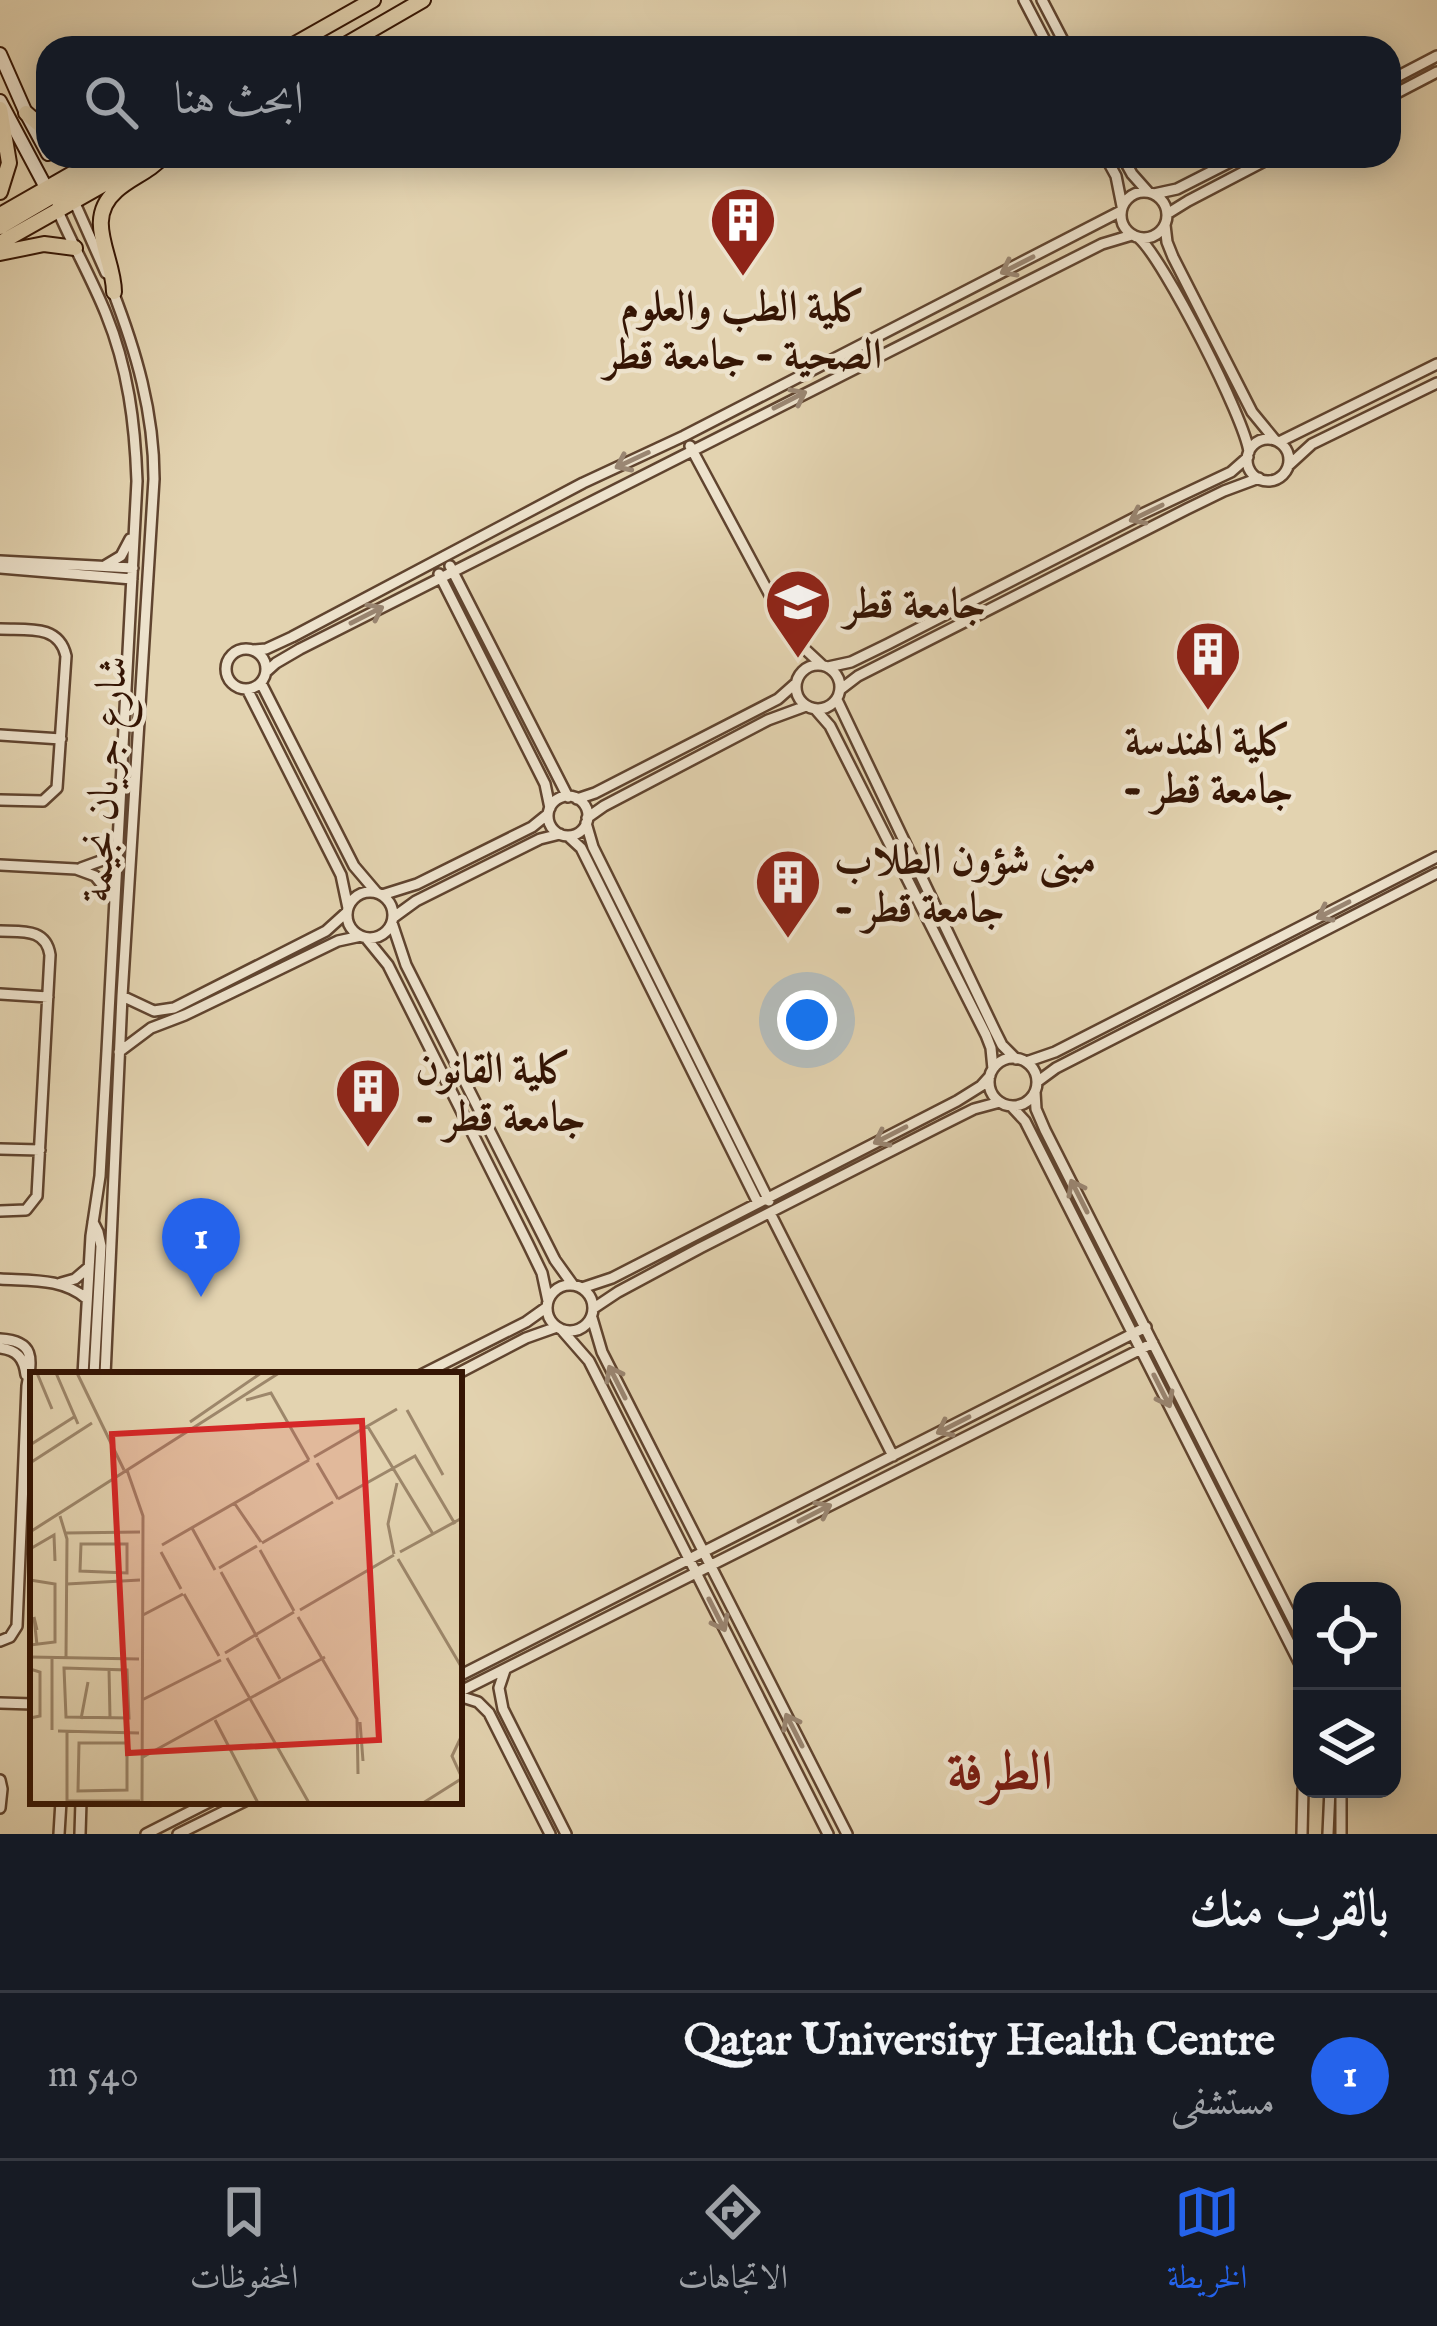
<!DOCTYPE html>
<html lang="ar">
<head>
<meta charset="utf-8">
<style>
  :root { --surface:#171b24; --page:#242831; --text:#f1f3f6; --muted:#9ea1a6; --line:#363941; --accent:#2563eb }
  body { margin:0; font-family:"IM FELL English",Amiri,serif; background:var(--page); color:var(--text); direction:rtl }
  .controls { position:absolute; right:36px; bottom:36px; display:grid; overflow:hidden; border-radius:24px; box-shadow:0 6px 30px #0003 }
  .controls button { width:108px; height:108px; display:grid; place-items:center; padding:0; border:0; border-bottom:3px solid var(--line); background:var(--surface); color:var(--text); font:60px sans-serif }
  .you { position:absolute; left:807px; top:1020px; width:42px; height:42px; margin:-30px; border:9px solid #fff; border-radius:50%; background:#1a73e8; box-shadow:0 0 0 18px #1a73e833 }
  .badge { display:grid; place-items:center; width:78px; height:78px; border-radius:50%; background:var(--accent); color:#fff; font-size:39px; font-weight:700 }
  .pin { position:absolute; translate:-50% -99px; filter:drop-shadow(0 3px 6px #0008) }
  .pin::after { content:''; position:absolute; top:63px; width:42px; height:36px; background:inherit; clip-path:polygon(0 0,100% 0,50% 100%) }
  .list { margin:0; padding:0; list-style:none }
  h2 { display:flex; justify-content:space-between; align-items:center; height:156px; margin:0; padding:0 48px; font-size:51px }
  h2 small { font-size:39px; font-weight:400; color:var(--muted) }
  .list li { display:grid; grid-template-columns:78px 1fr auto; gap:36px; align-items:center; box-sizing:border-box; height:168px; padding:0 48px; border-top:3px solid var(--line) }
  .list b { display:block; font-size:45px; white-space:nowrap }
  .list p { margin:0; font-size:39px; white-space:nowrap; color:var(--muted) }
  .list em { font-size:39px; font-style:normal; color:var(--muted) }
  .icon { flex:none; width:66px; height:66px; fill:none; stroke:currentColor; stroke-width:2; stroke-linecap:round; stroke-linejoin:round }
  .map { position:relative; flex:none; width:1437px; height:1834px; overflow:hidden; direction:ltr }
  .search { position:absolute; background:var(--surface); box-shadow:0 6px 30px #0003; left:36px; right:36px; top:36px; height:132px; display:flex; align-items:center; gap:30px; box-sizing:border-box; padding:0 42px; border-radius:36px; color:var(--muted); font-size:45px }
  .sheet { height:324px; background:var(--surface) }
  nav { display:flex; justify-content:space-around; align-items:center; box-sizing:border-box; height:168px; border-top:3px solid var(--line); background:var(--surface); font-size:33px; color:var(--muted) }
  nav a { display:grid; justify-items:center; gap:6px }
  nav .on { color:var(--accent) }
  .map>svg:first-child { display:block }
  .lines { fill:none; stroke-linecap:round; stroke-linejoin:round }
  .street-casing { stroke:#60442f; stroke-width:14 }
  .secondary-casing { stroke:#351504; stroke-width:16 }
  .primary-casing { stroke:#351504; stroke-width:18 }
  .street { stroke:#ede2cc; stroke-width:9 }
  .secondary { stroke:#ede2cc; stroke-width:12 }
  .primary { stroke:#e3d3b0; stroke-width:14 }
  .oneway { stroke:#9a8672 }
  .labels { text-anchor:middle; stroke-width:9; stroke-linejoin:round; paint-order:stroke }
  .poi-label { font-size:42px; font-weight:bold; fill:#351504; stroke:#ede2cc; text-anchor:start }
  .street-label { font-size:42px; fill:#351504; stroke:#ede2cc }
  .district-label { font-size:54px; font-weight:bold; fill:#7a1f14; stroke:#ede2cc }
  .inset-road { fill:none; stroke:#9d876b; stroke-width:3 }
  .view { fill:#d62828; fill-opacity:0.15; stroke:#d62828; stroke-width:6 }
  .inset-edge { fill:none; stroke:#351504; stroke-width:6 }
</style>
</head>
<body>
<div class="map">
<svg width="1437" height="1834" viewBox="0 0 1437 1834">
  <rect width="100%" height="100%" fill="#e3d3b0"/>
  <filter id="stains"><feTurbulence type="fractalNoise" baseFrequency=".00167" numOctaves="4"/><feColorMatrix values="0 0 0 0 .2 0 0 0 0 .09 0 0 0 0 .02 0 0 0 .5 -.17"/></filter>
  <radialGradient id="worn" r=".72"><stop offset=".6" stop-color="#630" stop-opacity="0"/><stop offset="1" stop-color="#630" stop-opacity=".3"/></radialGradient>
  <g class="lines">
    <g class="street-casing">
      <path id="street" d="M1024,0L1049,48
        M1042,0L1067,48
        M1389,81L1437,56
        M1389,97L1437,72
        M1105,156L1116,176L1122,206
        M1122,156L1132,174L1148,192
        M1121 215a23 23 0 1 1 46 0a23 23 0 1 1-46 0Z
        M1154,194L1177,189L1242,156
        M74,201L106,273
        M58,211C73,246 92,279 106,314C128,368 135,423 137,481L107,1051L100,1176L91,1236L83,1375
        M1167,214L1188,201L1274,156
        M1165,225L1167,242L1173,257L1252,412L1275,440
        M1139,238C1164,260 1245,419 1249,452
        M1247 460a21 21 0 1 1 42 0a21 21 0 1 1-42 0Z
        M1279,442L1437,364
        M690,446L793,638L822,665
        M1288,466L1312,444L1437,383
        M0,561L133,568
        M106,565L121,556L130,539
        M450,566L568,797
        M0,568L132,579
        M439,574L545,784L550,808
        M0,629C27,630 59,624 66,656L57,788L43,801L0,800
        M226 669a20 20 0 1 1 40 0a20 20 0 1 1-40 0Z
        M253,650L266,649L292,637L583,483L684,436L1121,211
        M796 687a22 22 0 1 1 44 0a22 22 0 1 1-44 0Z
        M828,667L851,662L888,644L1142,514L1231,472L1248,457
        M266,672L276,663L300,649L1102,244L1132,235
        M261,683L354,866L377,893
        M247,689L341,875L348,908
        M841,689L858,676L1187,509L1224,491L1259,478
        M837,700L995,1031L1002,1045L1016,1059
        M816,710L830,726L986,1035L991,1048L993,1069
        M0,735L61,739
        M548 816a20 20 0 1 1 40 0a20 20 0 1 1-40 0Z
        M577,799L595,793L778,699L796,683
        M587,818L604,806L768,720L806,706
        M586,823L593,847L769,1201
        M568,836L581,848L758,1203
        M0,865L76,869L95,876L114,899
        M81,868L103,860L117,846
        M347 915a23 23 0 1 1 46 0a23 23 0 1 1-46 0Z
        M382,895L417,884L532,827L548,814
        M394,917L416,901L540,839L560,834
        M392,923L406,965L555,1260L573,1285
        M0,931C22,932 46,928 50,955L37,1196L26,1210L0,1211
        M366,938L388,965L528,1244L542,1273L548,1301
        M0,994L48,997
        M122,996L154,1011L174,1008L326,931L347,912
        M119,1052L151,1028L185,1015L338,941L361,936
        M989 1082a24 24 0 1 1 48 0a24 24 0 1 1-48 0Z
        M1026,1062L1055,1052L1437,857
        M1037,1082L1056,1068L1437,873
        M1035,1092L1036,1109L1045,1130L1302,1638
        M1011,1106L1025,1121L1302,1668
        M0,1149L40,1150
        M770,1213L893,1456
        M93,1222L98,1232L101,1246L94,1375
        M0,1279C31,1281 63,1278 87,1299
        M61,1283L75,1279L89,1267
        M547 1308a23 23 0 1 1 46 0a23 23 0 1 1-46 0Z
        M582,1288L612,1278L957,1101L981,1086L990,1076
        M594,1308L618,1292L700,1248L942,1125L974,1109L1000,1102
        M592,1318L602,1352L847,1834
        M561,1329L589,1361L828,1834
        M0,1339C35,1341 32,1358 27,1386L17,1626L10,1637L0,1641
        M0,1348C17,1350 24,1358 26,1375
        M105,1375L122,996L154,479C154,412 136,351 112,289
        M421,1375L526,1322L547,1307
        M455,1375L526,1338L557,1327
        M505,1670L499,1688L503,1709L566,1834
        M459,1676L1146,1327
        M459,1692L1153,1343
        M459,1696L478,1702L489,1713L550,1834
        M0,1703L33,1704
        M0,1780L2,1789L0,1808
        M1341,1789V1834
        M59,1834L61,1801
        M80,1834L81,1801
        M146,1834L211,1801
        M178,1834L245,1801
        M1302,1834L1303,1789
        M1328,1834L1330,1789"/>
    </g>
    <g class="secondary-casing">
      <path id="secondary" d="M0,54L26,113L48,154
        M0,101L50,195"/>
    </g>
    <g class="primary-casing">
      <path id="primary" d="M288,48L373,0
        M340,48L423,0
        M0,109L9,163L0,192
        M26,113L48,132
        M58,211C65,183 105,170 129,156
        M0,215L103,156
        M0,227L51,197L60,184
        M0,243L154,156
        M0,253L44,244L75,248
        M114,292C114,257 83,220 116,191C131,177 150,172 163,156"/>
    </g>
    <use href="#street" class="street"/>
    <use href="#secondary" class="secondary"/>
    <use href="#primary" class="primary"/>
  </g>
  <defs><path id="oneway-shaft" d="M-6 0H5M1.5-3L5.5 0L1.5 3" fill="none" stroke-width="1.6" stroke-linecap="round" stroke-linejoin="round" transform="scale(3)"/></defs>
  <g class="oneway">
    <use href="#oneway-shaft" transform="translate(1017 265) rotate(153)"/>
    <use href="#oneway-shaft" transform="translate(790 400) rotate(-27)"/>
    <use href="#oneway-shaft" transform="translate(632 460) rotate(155)"/>
    <use href="#oneway-shaft" transform="translate(1146 513) rotate(154)"/>
    <use href="#oneway-shaft" transform="translate(367 615) rotate(-27)"/>
    <use href="#oneway-shaft" transform="translate(1333 910) rotate(153)"/>
    <use href="#oneway-shaft" transform="translate(890 1135) rotate(153)"/>
    <use href="#oneway-shaft" transform="translate(1079 1196) rotate(-117)"/>
    <use href="#oneway-shaft" transform="translate(617 1382) rotate(-117)"/>
    <use href="#oneway-shaft" transform="translate(1162 1391) rotate(63)"/>
    <use href="#oneway-shaft" transform="translate(953 1425) rotate(153)"/>
    <use href="#oneway-shaft" transform="translate(815 1513) rotate(-27)"/>
    <use href="#oneway-shaft" transform="translate(717 1615) rotate(63)"/>
    <use href="#oneway-shaft" transform="translate(794 1730) rotate(-117)"/>
  </g>
  <defs>
    <g id="building-pin" transform="scale(3.45)"><path d="M0 17L-7.5 6A9.5 9.5 0 1 1 7.5 6Z" fill="#8f2418" stroke="#ede2cc"/><path d="M-4-6H4V6H1V3H-1V6H-4ZM-2.5-4.3h1.7v1.8h-1.7ZM.8-4.3h1.7v1.8H.8ZM-2.5-1h1.7V.8h-1.7ZM.8-1h1.7V.8H.8Z" fill="#fff"/></g>
    <g id="university-pin" transform="scale(3.45)"><path d="M0 17L-7.5 6A9.5 9.5 0 1 1 7.5 6Z" fill="#8f2418" stroke="#ede2cc"/><path d="M0-5L7-2L0 1L-7-2ZM-4 1L0 2.5L4 1V4Q0 6-4 4Z" fill="#fff"/></g>
  </defs>
  <g fill-rule="evenodd">
    <use href="#building-pin" x="743" y="220"/>
    <use href="#university-pin" x="798" y="602"/>
    <use href="#building-pin" x="1208" y="654"/>
    <use href="#building-pin" x="788" y="882"/>
    <use href="#building-pin" x="368" y="1091"/>
  </g>
  <g class="labels">
    <g class="poi-label">
      <text x="743" y="320" text-anchor="middle">كلية الطب والعلوم<tspan x="743" dy="48">الصحية - جامعة قطر</tspan></text>
      <text x="844" y="617">جامعة قطر</text>
      <text x="1208" y="754" text-anchor="middle">كلية الهندسة<tspan x="1208" dy="48">- جامعة قطر</tspan></text>
      <text x="834" y="873">مبنى شؤون الطلاب<tspan x="834" dy="48">- جامعة قطر</tspan></text>
      <text x="415" y="1082">كلية القانون<tspan x="415" dy="48">- جامعة قطر</tspan></text>
    </g>
    <g class="street-label">
      <text transform="translate(103 779) rotate(-86)" y="15">شارع جريان نجيمة</text>
    </g>
    <g class="district-label">
      <text x="1000" y="1789">الطرفة</text>
    </g>
  </g>
  <g transform="translate(30 1372)">
    <rect width="432" height="432" fill="#e3d3b0"/>
    <path class="inset-road" d="M7,1L22,37M26,1L48,52M47,1L94,98M216,28L241,21L279,88M377,38L413,103M160,50L231,1M338,55L403,162M0,73L44,45M284,85L367,37M0,91L62,51M287,91L308,127M97,98L113,144L112,431M308,127L385,84L425,152M205,132L231,170M30,144L37,167L36,285M162,156L185,198M0,160L249,1M36,161L110,160M232,171L303,130M97,172V201L50,199L51,172ZM132,173L279,88M0,177L24,163L25,189M230,178L264,239M131,180L151,217M370,180L432,146M364,182L358,152L367,111M368,187L432,296M189,196L227,174M191,200L227,265M0,208L25,212V270L0,273M37,212L110,208M154,222L189,284M270,238L364,183M113,243L153,222M268,245L327,347L328,402M227,266L250,307M7,273L4,245L7,258M195,281L264,240M0,285L109,287M197,286L279,431M34,296L97,298L99,346L36,345ZM0,297L10,300V344L0,346M79,297L80,345M112,328L191,288M51,347L58,310M185,348L228,431M330,350L333,389M22,358V285M28,359L109,361M49,371H97V418L48,419ZM113,385L295,285M432,406L422,384L432,363M37,429H110M37,431V358M393,431L431,407"/>
    <path class="view" d="M332,49L349,368L98,381L82,62Z"/>
    <rect width="432" height="432" class="inset-edge"/>
  </g>
  <rect width="100%" height="100%" filter="url(#stains)"/>
  <rect width="100%" height="100%" fill="url(#worn)"/>
</svg>
<div class="controls">
<button><svg class="icon" aria-label="locate" viewBox="0 0 24 24"><circle cx="12" cy="12" r="6"/><path d="M12 2v4M12 18v4M2 12h4M18 12h4"/></svg></button>
<button><svg class="icon" aria-label="layers" viewBox="0 0 24 24"><path d="M12 4l9 5-9 5-9-5zM3 14l9 5 9-5"/></svg></button>
</div>
<div class="you"></div>
<div class="pin badge" style="left:201px;top:1297px">1</div>
<div class="search"><svg class="icon" aria-label="search" viewBox="0 0 24 24"><circle cx="10" cy="10" r="6"/><path d="M15 15l6 6"/></svg>ابحث هنا</div>
</div>
<section class="sheet">
<h2>بالقرب منك<small></small></h2>
<ul class="list">
<li><span class="badge">1</span><div><b>Qatar University Health Centre</b><p>مستشفى</p></div><em>540 m</em></li>
</ul>
</section>
<nav>
<a class="on"><svg class="icon" aria-label="map" viewBox="0 0 24 24"><path d="M3 6l6-2 6 2 6-2v14l-6 2-6-2-6 2zM9 4v14M15 6v14"/></svg>الخريطة</a>
<a><svg class="icon" aria-label="directions" viewBox="0 0 24 24"><path d="M12 3l9 9-9 9-9-9zM9 14v-3h6M13 9l2 2-2 2"/></svg>الاتجاهات</a>
<a><svg class="icon" aria-label="saved" viewBox="0 0 24 24"><path d="M7 4h10v16l-5-4-5 4z"/></svg>المحفوظات</a>
</nav>
</body>
</html>
